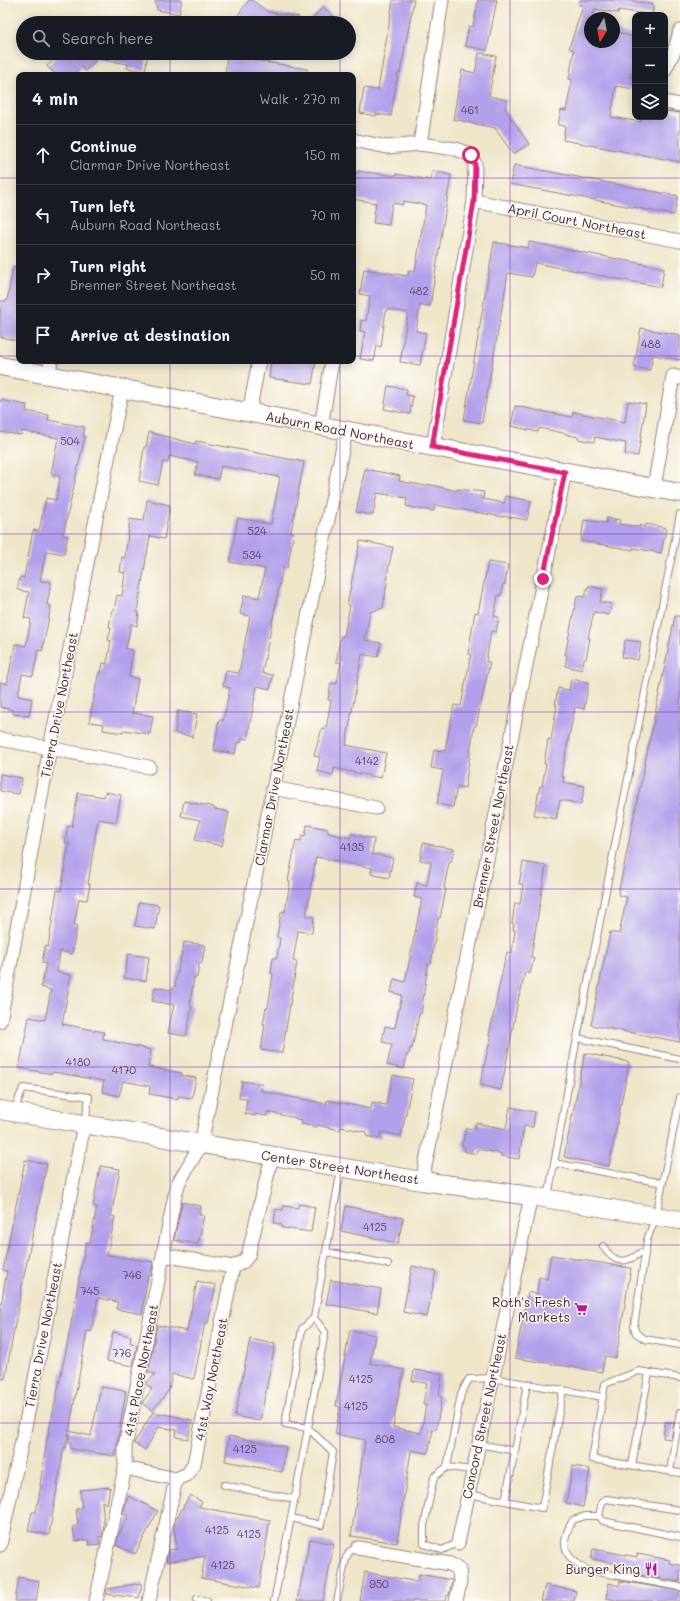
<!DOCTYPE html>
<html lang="en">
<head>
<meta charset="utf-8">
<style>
  :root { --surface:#171b24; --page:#242831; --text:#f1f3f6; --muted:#9ea1a6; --line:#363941 }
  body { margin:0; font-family:Mali,sans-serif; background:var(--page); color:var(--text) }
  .controls { position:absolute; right:12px; top:12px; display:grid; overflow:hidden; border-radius:8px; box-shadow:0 2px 10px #0003 }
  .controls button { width:36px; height:36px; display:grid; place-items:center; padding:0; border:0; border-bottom:1px solid var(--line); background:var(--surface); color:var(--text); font:20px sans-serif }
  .compass { position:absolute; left:584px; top:12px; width:36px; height:36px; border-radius:50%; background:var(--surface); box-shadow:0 2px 10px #0003; rotate:190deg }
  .stop { position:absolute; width:12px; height:12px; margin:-9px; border:3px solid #db2777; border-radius:50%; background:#fff }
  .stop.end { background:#db2777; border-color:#fff; box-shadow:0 1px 4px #0008 }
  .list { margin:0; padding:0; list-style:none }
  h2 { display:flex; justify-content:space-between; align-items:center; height:52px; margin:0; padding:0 16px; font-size:17px }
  h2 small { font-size:13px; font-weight:400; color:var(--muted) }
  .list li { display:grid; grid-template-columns:26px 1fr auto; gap:12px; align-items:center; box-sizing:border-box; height:60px; padding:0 16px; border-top:1px solid var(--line) }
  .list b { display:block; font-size:15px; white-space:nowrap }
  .list p { margin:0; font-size:13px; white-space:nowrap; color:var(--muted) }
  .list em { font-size:13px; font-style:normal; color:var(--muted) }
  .icon { flex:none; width:22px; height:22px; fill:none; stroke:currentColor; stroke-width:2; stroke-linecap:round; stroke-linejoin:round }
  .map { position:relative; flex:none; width:680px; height:1601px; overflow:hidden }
  .search { position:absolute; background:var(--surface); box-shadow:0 2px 10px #0003; left:16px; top:16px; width:340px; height:44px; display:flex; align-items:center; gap:10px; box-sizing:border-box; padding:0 14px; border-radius:22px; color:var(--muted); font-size:15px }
  .panel { position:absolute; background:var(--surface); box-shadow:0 2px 10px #0003; left:16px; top:72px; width:340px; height:292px; border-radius:8px }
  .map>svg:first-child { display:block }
  .building { fill:#b1a0ea }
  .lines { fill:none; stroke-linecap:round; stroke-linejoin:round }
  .lane-casing { stroke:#9c827a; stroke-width:8 }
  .street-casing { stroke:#9c827a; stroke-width:15 }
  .secondary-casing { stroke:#9c827a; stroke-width:20 }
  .lane { stroke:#fff; stroke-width:6 }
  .street { stroke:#fff; stroke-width:13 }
  .secondary { stroke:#fff; stroke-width:18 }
  .route { stroke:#db2777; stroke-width:5 }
  .grid { fill:none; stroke:#7b2cbf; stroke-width:1; stroke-opacity:0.55 }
  .labels { text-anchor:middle; stroke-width:3; stroke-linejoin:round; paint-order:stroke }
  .number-label { font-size:11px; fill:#643f5b }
  .street-label { font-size:13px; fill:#4a1f2b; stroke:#fdfcf7 }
  .poi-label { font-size:13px; fill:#4a1f2b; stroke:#fdfcf7; text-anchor:end }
</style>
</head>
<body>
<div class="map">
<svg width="680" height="1601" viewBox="0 0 680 1601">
  <rect width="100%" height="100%" fill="#fdfcf7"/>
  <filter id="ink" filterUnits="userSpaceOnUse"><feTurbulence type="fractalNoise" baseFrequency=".025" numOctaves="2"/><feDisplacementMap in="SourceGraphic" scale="8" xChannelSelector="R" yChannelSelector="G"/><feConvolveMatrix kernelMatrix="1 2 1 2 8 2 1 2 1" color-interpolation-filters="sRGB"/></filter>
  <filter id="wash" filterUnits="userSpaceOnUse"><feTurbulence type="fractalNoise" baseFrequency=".012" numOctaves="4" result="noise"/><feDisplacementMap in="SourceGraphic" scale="16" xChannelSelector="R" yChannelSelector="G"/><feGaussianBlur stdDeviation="0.9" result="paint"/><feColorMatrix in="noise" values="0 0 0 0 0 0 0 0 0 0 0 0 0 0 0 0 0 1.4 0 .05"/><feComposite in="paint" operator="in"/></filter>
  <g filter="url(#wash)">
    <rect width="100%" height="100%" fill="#efe6ca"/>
    <g id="blocks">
      <path class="building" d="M155,0H182L179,14L157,10Z
        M249,0H252L268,12L299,17L298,23H241L235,19Z
        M393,0H414L400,73H398L391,116L376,114V116L360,113L364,88L378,90Z
        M478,0H497L487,50L465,46L469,26L473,27Z
        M580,0H628L654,5L652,15L619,10L618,13L595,9L592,18H590V42H614V30L635,38V63L630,77L635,78V89L616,86L611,117L641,122L642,117H665V111L680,113V162L563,140L565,126L558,125L561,110L566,111L572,80L569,79L574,50L569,48L583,6L579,5Z
        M323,7L341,23H308Z
        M61,53H89L96,60L85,71L82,67L74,75H56L47,66Z
        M99,53H148L145,71L127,68L128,64L98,59Z
        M479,53L496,56L489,96L507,100L505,109L529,144L513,154L495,128L453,119L462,70L475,73Z
        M227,55L254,58V60L307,69V75H225Z
        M514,165L678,196L674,215L510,184Z
        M358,171L395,176L396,174L431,180L432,171L451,175L430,306L420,305L416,331L426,333L420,365L400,362L408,313L386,309L381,347L377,346L374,361L360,359L365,332L360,331L361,320L366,321L370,296L360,294L364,269L408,276L409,271L415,272L426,205L403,201V205L392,203L389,225L373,223L376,203L353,199V172L358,173Z
        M494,242L528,248L529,242L664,268L661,287L535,263L532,277L508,273L482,423L464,420Z
        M13,267L19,268V341L0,337V301H7Z
        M641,328L680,335V360L653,355L650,370L634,367Z
        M271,361H316L312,384L269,378Z
        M388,386L407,389L406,395L413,396L410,414L384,409Z
        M0,400L27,405L26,411L49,415L48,420L85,427L83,436H85L63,535L68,536L64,554L46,551L40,581L51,582L47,605L51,606L48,622L42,651L38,650L33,676L22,674L18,696L32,699L29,716L13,714V710L0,707V682L7,684L15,644L26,646L31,619L24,618L29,592L17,590L20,577L24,578L33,530L39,531L46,498L56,500L60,476L51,474L58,438L22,431L21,435L0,432Z
        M628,401L646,404L638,456L625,454L626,443L595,437L594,442L578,439L579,437L568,435V434L539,428L538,432L511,426L515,406L572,417L573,412L625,422Z
        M149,432L195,444L196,441L304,462L291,532L294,533L287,568L283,567L262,673L273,675L270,689L257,686L247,739L242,738L241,743L237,742L235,754L214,750L219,720L223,721L230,688L223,686L226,671L239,673L240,668L250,616L240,614L244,595L259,598L265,569L230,562L238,518L271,524L280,477L221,466L218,479L195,475L198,462L169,456L168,463L163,462L158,485L139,481L144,447H146Z
        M365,469L400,476L399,481L426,486L427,484L457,491V489L484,492L483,499L504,503L505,496L531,501L527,520L503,516V517L435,505L434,511L420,509L406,506L407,498L377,493L373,515L356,512Z
        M147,500L170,505L164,539L150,536L137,612H139L137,626L131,624L126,649L133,650L129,677L138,679L132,713L153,716L150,734L124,730L123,733L103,730L104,724L89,722L99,672L101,673L103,663L107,664L111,641L108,640L111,628L109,627L112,610H114L117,595L122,596L125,573L120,572L122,557L125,558L130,519L144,521Z
        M607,518L620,520L619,524L639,527L640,525L645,527L646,524L666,528L661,553L633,548V550L581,541L584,520L606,523Z
        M360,541L393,547L387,575L388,576L383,608L370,612L365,640L381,643L378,657L362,654L346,745L386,753L381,778L334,768L333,775L317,771L320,757L314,756L322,728L326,729L331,700H328L331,683L337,684L341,662H336L341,636H344L350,605H347Z
        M488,562L508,565L505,585L503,584L501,596L498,595L494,616L499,617L496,632L491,631L486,662H490L476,726H474L465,788L457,786L453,807L437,804L443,770L431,768L434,750L445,751L454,705L461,706L471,654H468L475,612L478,613Z
        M588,586L603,589L600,602L612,604L609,615L594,612L588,638H590L586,659H584L582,670L565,666L567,655H565L577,596L585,597Z
        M675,616H680V1042L591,1025L610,932L619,934L627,897L618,895Z
        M625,640L641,642L638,660L622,657Z
        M571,679L588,682V687L584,709L575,707L561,776L564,777L563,782L585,786L581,804L560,800L556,819L534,815L540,786L542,787L546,764H544L548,739L551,740L557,705H555L558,688L569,690Z
        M178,711L197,714L193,737L175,733Z
        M0,774L22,778L19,794L0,791Z
        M105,792L121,795L116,822L98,819L88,884H90L87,900L79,899L74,925H77L72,954L60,951L57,972L71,975L62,1024L104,1032L103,1039L151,1050L148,1067L182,1073L181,1075L196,1078L192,1098L178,1096V1099L149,1094L150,1086L123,1081L119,1096L102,1092L104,1081L53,1072L52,1074L19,1068L29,1017L45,1020L51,990L41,987L46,964L42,963L45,946L48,947L57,890L61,891L69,843H65L68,826L72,827L78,793L104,797Z
        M184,801L214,807V809L229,812L222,846L195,840L200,820L181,816Z
        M307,825L328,829V833L350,838L351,834L374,839L372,854L393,858L389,878L371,874L372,868L316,857L306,916L314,917L312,933L298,931L293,961L297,962L282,1053L261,1050L265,1024H263L266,1008H268L273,974L271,973L273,958H277L280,938L277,937L281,912H285L290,882L288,881L296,840L301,841L302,835L305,836Z
        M423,843L454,849L451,862H449L444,888L446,889L440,918H438L431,964H428L421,1014H419L412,1049L410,1048L409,1054H407L404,1069L387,1065L392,1044L382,1042L385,1026L395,1028L402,995L391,992L394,979L405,982L422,899L414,897L417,883L427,885L431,862L420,860Z
        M523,862L546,866L531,957L534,958L530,974L525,972L520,995H519L501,1090L480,1085L491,1036H489L502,973L507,952L512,953L515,930L513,929L514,924L512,923L515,903L520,904L523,884H519Z
        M139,902L159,905L155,929L135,926Z
        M184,942L205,945L202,963H199L197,978L194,977L190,1006L192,1007L186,1036L168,1033L174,1005L152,1001L155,987L171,990L172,988L174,989L177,972H178Z
        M128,954L149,957L146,981L124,978Z
        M585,1053L629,1062L609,1166L564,1157Z
        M393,1075L413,1079L401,1136L381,1132L380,1139L366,1136V1132L341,1127L340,1130L317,1125V1127L301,1124L302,1120L296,1119V1118L267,1112V1116L255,1114V1116L245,1114L247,1099L239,1098L242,1081L262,1084L261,1091L326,1104L327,1100L371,1109L372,1102L386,1105Z
        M510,1107L535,1112L533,1127L524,1126L519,1159L501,1156L502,1154L478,1149L477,1154L464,1151L465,1147L462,1146L466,1128L475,1129L476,1123L506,1129Z
        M25,1160L47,1164L22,1286L5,1379L0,1378V1310L7,1271L3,1270Z
        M100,1166L120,1169L111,1216L115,1217L107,1255L153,1262L151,1276L148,1275L142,1314L116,1309L118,1302L98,1298L91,1332L87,1331L69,1431L91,1436L101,1387L126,1391L115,1456L71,1449L69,1433L66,1448L64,1447L49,1535L28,1531L32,1512H36L41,1485H40L47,1440L66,1351L86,1242L90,1243L97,1207L93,1206Z
        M182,1202L201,1206L199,1215L204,1216L198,1244L174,1240Z
        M299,1204L315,1207L311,1232L282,1228V1225L274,1223L276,1209L283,1210L284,1206L298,1208Z
        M346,1206L403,1218L398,1243L341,1231Z
        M551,1255L631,1268L616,1358L605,1356L602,1372L515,1358L528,1292L537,1294L539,1277L547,1279Z
        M412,1266L436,1271L427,1317L403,1312Z
        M331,1280L381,1289L377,1313L326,1304Z
        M197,1281L216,1285L208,1323L205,1322L194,1379L172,1374L169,1390L152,1411L142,1403L152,1389L146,1384L155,1374L148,1372L157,1325L187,1331Z
        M350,1330L375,1335L370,1363L404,1370L397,1402L393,1427L421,1433L426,1405H423L427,1383L412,1381L414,1370L442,1374L439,1396L442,1397L436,1430L433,1429L428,1453L411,1450L397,1543L351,1536L365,1440L335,1434L340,1407L336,1406Z
        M113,1332L131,1336L130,1343L137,1345L133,1366L107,1361Z
        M250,1339L275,1344L260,1421L235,1416Z
        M153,1412L192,1420L188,1439L176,1437L177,1430L159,1427L145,1450L134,1443Z
        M665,1422L674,1423L671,1439L663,1438Z
        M229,1436L286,1447L282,1472L225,1461Z
        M573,1466L590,1469L583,1507L566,1503Z
        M110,1487L107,1504L102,1501L104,1525L102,1537L99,1536L100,1544L89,1545L88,1540L75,1541L73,1526H78L76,1509L82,1508L80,1490Z
        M190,1495L202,1502L199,1507L270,1520L259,1588L201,1578L205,1556L166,1562L168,1550L177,1549L174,1527L175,1521Z
        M129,1496L158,1511L135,1554L116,1545L118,1536L129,1516L123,1513L126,1503Z
        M310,1539L334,1544L323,1601H297Z
        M593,1549L637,1557V1554L670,1560L669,1563L680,1565V1582L622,1572L623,1565L591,1559Z
        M365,1572L418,1582L419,1574L452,1580V1582L449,1595H447L446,1601H360Z
        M19,1577L39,1581L36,1601H15Z
        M620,1581L680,1591V1601H619L606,1598L609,1583L619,1586Z
        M142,1583L139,1598L106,1594L107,1589Z
        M545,1585L576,1591L574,1601H541Z"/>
    </g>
  </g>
  <g filter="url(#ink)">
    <use href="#blocks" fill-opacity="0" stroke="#9c827a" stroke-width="1"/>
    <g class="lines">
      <g class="lane-casing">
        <path id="lane" d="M577,1038L680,1059
          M680,1097L656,1216L647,1240L634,1327L636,1333L645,1339L680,1345
          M14,1111L23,1088L89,1097L85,1123
          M554,1163L663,1183
          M548,1197L577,1038L680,514
          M603,1246C613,1263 625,1265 640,1253
          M326,1252L388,1264
          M314,1318L325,1332L308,1428L285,1424L302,1329L314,1318L341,1169
          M680,1378L639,1371L605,1384L592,1459L680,1473
          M308,1428L333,1452L321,1525L291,1518Z
          M479,1444L515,1451L527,1384
          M632,1465L649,1373
          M447,1467L473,1470
          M670,1471L680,1412
          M224,1485L294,1499
          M468,1494L505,1501L515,1451
          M505,1501L542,1508L563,1390
          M680,1510L606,1499L602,1502L599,1516L603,1521L680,1537
          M599,1516H585L573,1520C559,1543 563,1557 587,1570L680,1587
          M458,1543L442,1550L424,1544V1526L434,1477L447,1467L461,1394L469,1379L492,1378L603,1397
          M197,1599L207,1601
          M274,1601L291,1518
          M337,1601L346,1558L350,1551L358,1548"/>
      </g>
      <g class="street-casing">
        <path id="street" d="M665,70L675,49L680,31
          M665,102L680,105
          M353,140L387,147L420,144L456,149L471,155L475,165L474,201L433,447
          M420,144L442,0
          M474,201L680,241
          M48,375L51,361
          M249,413L259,361
          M321,427L332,361
          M654,488L673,376L680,378
          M0,739L149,767
          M273,788L376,808
          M0,1021L50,748L122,389
          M422,1181L565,472
          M163,1255L233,1267
          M125,1468L176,1479
          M458,1543L531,1196
          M0,1545L34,1384L84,1124
          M358,1548L450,1564L459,1570L460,1582L456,1601
          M96,1601L125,1468V1447L175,1195L179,1182L201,1144L346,431
          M149,1601L176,1479L188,1474L194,1464L233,1267L244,1261L248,1256L272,1156"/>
      </g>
      <g class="secondary-casing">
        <path id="secondary" d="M0,366L680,493
          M0,1110L422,1181L531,1196L680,1220"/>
      </g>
      <use href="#lane" class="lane"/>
      <use href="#street" class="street"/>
      <use href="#secondary" class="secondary"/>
    </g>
  </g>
  <g class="lines" filter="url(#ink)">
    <path class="route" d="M471,155L475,164L474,202L432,447L565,472L543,579"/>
  </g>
  <path class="grid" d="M170,0V23M340,0V23M510,0V1601M170,53V75M340,53V75M0,178H19M353,178H680M0,356H19M353,356H680M170,361V1601M340,361V1601M0,534H680M0,712H680M0,889H680M0,1067H680M0,1245H680M0,1423H680"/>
  <defs>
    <g id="supermarket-bare" transform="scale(1.08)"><path d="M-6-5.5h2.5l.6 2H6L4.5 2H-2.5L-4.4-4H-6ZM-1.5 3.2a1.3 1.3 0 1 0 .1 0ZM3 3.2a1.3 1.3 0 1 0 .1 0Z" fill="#b5179e" stroke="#fdfcf7" stroke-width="2.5" paint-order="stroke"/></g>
    <g id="restaurant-bare" transform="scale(1.08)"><path d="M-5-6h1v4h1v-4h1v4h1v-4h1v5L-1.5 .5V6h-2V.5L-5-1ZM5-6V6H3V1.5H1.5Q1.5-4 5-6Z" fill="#b5179e" stroke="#fdfcf7" stroke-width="2.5" paint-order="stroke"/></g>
  </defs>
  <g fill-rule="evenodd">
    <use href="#supermarket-bare" x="581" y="1309"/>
    <use href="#restaurant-bare" x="651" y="1569"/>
  </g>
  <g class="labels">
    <g class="number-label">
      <text x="470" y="114">461</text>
      <text x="419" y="295">482</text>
      <text x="651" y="348">488</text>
      <text x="70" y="445">504</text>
      <text x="257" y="535">524</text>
      <text x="252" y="559">534</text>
      <text x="367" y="765">4142</text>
      <text x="352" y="851">4135</text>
      <text x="78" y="1066">4180</text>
      <text x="124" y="1074">4170</text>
      <text x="375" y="1231">4125</text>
      <text x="132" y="1279">746</text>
      <text x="90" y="1295">745</text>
      <text x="122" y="1357">776</text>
      <text x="361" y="1383">4125</text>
      <text x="356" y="1410">4125</text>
      <text x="385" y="1443">808</text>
      <text x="245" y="1453">4125</text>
      <text x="217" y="1534">4125</text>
      <text x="249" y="1538">4125</text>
      <text x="223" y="1569">4125</text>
      <text x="379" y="1588">950</text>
    </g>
    <g class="street-label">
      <text transform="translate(577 221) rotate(11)" y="5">April Court Northeast</text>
      <text transform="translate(340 430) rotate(11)" y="5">Auburn Road Northeast</text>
      <text transform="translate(59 705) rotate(-79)" y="5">Tierra Drive Northeast</text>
      <text transform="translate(274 787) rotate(-79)" y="5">Clarmar Drive Northeast</text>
      <text transform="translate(493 826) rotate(-79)" y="5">Brenner Street Northeast</text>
      <text transform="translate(340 1167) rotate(9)" y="5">Center Street Northeast</text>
      <text transform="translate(43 1335) rotate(-79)" y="5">Tierra Drive Northeast</text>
      <text transform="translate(141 1370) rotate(-79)" y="5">41st Place Northeast</text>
      <text transform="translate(211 1379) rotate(-79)" y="5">41st Way Northeast</text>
      <text transform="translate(484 1416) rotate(-78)" y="5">Concord Street Northeast</text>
    </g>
    <g class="poi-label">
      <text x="570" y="1307">Roth's Fresh<tspan x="570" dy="15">Markets</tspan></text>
      <text x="640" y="1574">Burger King</text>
    </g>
  </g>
</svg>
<div class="controls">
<button>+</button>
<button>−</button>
<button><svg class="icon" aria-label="layers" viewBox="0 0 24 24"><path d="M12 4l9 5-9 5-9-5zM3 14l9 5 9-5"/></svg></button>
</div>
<svg class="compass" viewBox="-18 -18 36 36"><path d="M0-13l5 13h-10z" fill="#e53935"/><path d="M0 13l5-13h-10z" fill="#9ea1a6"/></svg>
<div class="stop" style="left:471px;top:155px"></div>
<div class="stop end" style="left:543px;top:579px"></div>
<div class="search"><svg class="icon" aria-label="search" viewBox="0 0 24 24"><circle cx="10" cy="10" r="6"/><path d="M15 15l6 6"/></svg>Search here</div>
<section class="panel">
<h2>4 min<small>Walk · 270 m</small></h2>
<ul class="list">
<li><svg class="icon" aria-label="ahead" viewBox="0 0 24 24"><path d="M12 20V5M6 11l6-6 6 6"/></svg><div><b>Continue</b><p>Clarmar Drive Northeast</p></div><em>150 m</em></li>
<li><svg class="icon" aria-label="left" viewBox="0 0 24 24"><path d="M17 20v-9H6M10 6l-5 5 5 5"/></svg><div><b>Turn left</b><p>Auburn Road Northeast</p></div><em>70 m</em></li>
<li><svg class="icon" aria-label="right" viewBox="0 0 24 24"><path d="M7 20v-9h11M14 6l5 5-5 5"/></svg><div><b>Turn right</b><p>Brenner Street Northeast</p></div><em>50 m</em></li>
<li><svg class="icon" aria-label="arrive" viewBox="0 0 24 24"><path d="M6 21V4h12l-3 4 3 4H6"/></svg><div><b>Arrive at destination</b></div></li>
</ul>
</section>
</div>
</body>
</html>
